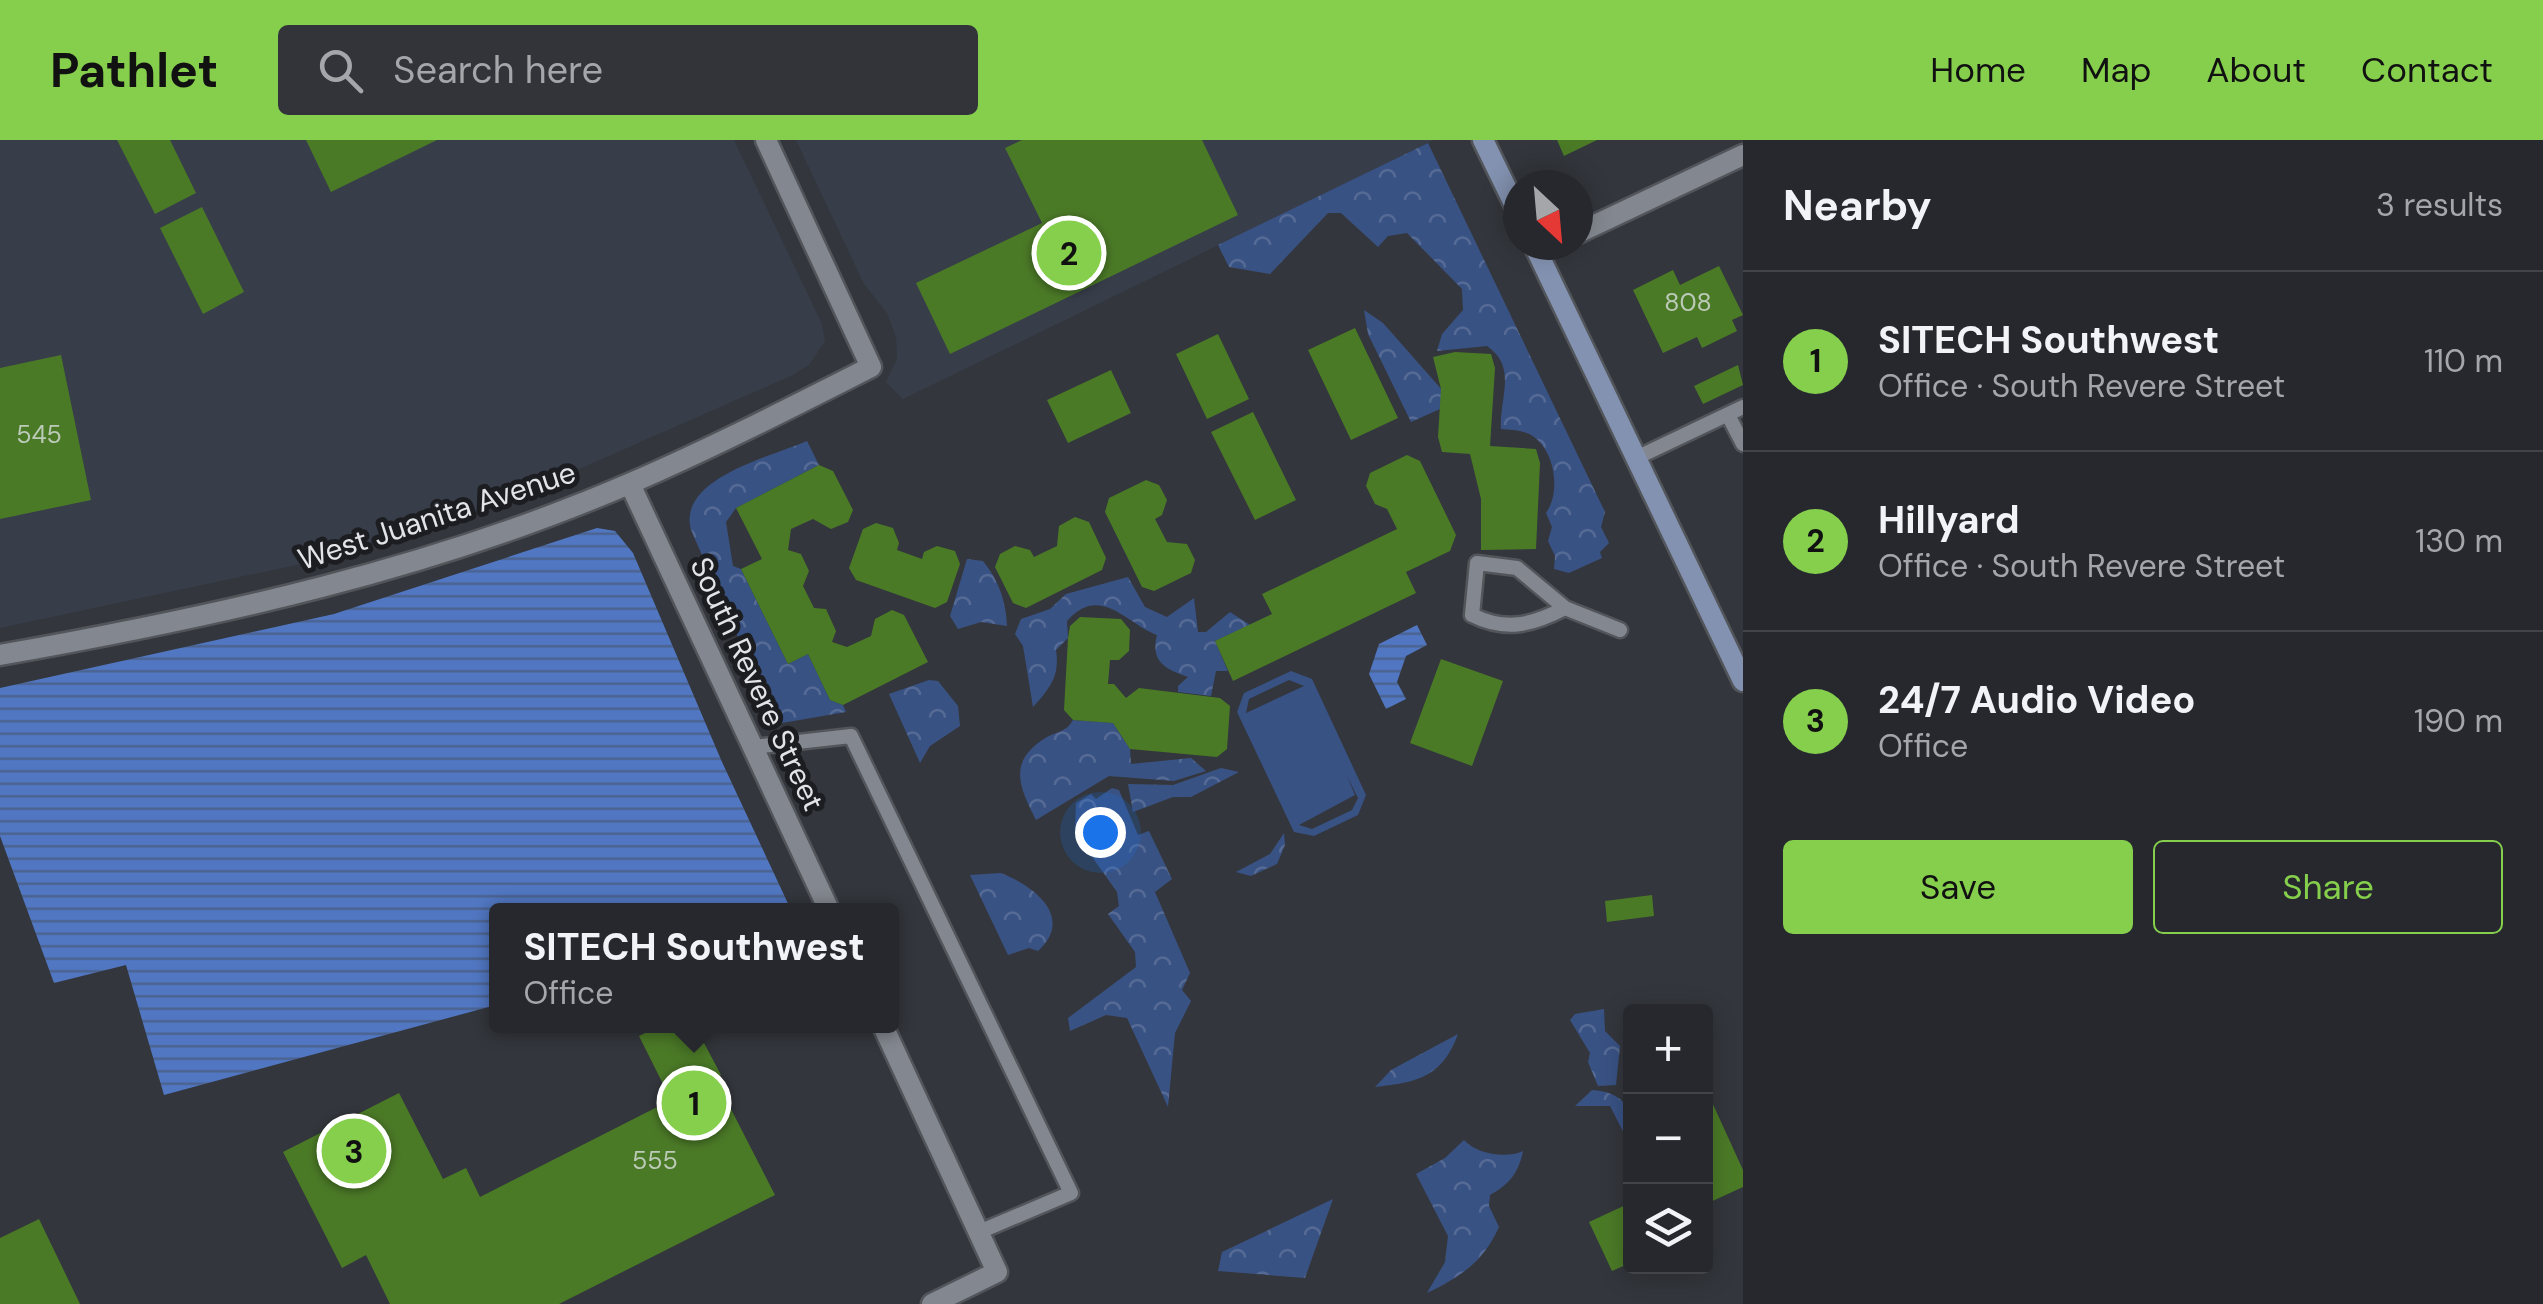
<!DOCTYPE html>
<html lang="en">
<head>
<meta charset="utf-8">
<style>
  :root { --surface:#26282d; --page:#323439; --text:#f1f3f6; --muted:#a4a6aa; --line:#424449; --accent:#85cf4d }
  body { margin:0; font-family:"DM Sans",sans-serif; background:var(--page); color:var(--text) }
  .controls { position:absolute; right:30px; bottom:30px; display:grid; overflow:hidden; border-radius:10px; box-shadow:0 5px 25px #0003 }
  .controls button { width:90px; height:90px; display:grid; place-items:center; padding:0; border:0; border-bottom:2px solid var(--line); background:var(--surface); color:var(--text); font:50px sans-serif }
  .compass { position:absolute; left:1503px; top:30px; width:90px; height:90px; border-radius:50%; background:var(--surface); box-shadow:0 5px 25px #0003; rotate:154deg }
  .you { position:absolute; left:1100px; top:692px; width:35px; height:35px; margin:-25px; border:8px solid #fff; border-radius:50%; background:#1a73e8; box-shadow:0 0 0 15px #1a73e833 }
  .badge { display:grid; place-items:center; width:65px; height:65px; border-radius:50%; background:var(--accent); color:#111; font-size:32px; font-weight:700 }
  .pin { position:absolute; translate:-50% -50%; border:5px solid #fff; box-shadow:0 2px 10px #0006 }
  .popup { position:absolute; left:489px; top:763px; width:410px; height:130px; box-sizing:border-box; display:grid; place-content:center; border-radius:10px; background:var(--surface); filter:drop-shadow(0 2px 8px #0005); font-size:32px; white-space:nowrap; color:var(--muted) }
  .popup b { font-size:38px; color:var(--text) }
  .popup::after { content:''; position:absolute; left:50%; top:100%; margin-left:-20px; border:20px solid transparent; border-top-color:var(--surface) }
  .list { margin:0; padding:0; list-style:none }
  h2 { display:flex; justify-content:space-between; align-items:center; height:130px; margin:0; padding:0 40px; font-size:42px }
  h2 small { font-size:32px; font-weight:400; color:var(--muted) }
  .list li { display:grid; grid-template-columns:65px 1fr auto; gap:30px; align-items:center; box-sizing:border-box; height:180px; padding:0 40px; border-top:2px solid var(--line) }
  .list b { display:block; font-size:38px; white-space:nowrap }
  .list p { margin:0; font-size:32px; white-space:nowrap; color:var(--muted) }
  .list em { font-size:32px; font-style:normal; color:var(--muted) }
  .actions { display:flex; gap:20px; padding:30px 40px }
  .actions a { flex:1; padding:22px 0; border:2px solid var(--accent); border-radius:10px; text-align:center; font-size:35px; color:var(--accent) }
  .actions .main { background:var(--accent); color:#111 }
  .icon { flex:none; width:55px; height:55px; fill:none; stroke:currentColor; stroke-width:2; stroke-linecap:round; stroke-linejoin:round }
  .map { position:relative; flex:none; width:1743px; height:1164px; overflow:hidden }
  header { display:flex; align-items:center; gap:60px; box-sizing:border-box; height:140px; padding:0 50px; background:var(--accent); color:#111 }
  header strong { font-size:48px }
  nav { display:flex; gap:55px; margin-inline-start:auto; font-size:35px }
  .search { width:700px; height:90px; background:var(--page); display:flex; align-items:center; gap:25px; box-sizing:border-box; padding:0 35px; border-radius:10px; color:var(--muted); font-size:38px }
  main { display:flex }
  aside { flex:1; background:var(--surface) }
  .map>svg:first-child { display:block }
  .built { fill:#373d49 }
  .park { fill:url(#park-crowns) }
  .pitch { fill:#395284; fill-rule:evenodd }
  .water { fill:url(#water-rules) }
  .building { fill:#4b7a27 }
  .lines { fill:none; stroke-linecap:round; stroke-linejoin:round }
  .lane-casing { stroke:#52555a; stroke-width:19 }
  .street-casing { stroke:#52555a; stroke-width:25 }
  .secondary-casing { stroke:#52555a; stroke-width:25 }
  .lane { stroke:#83878f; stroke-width:14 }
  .street { stroke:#83878f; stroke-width:20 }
  .secondary { stroke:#8392b0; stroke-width:20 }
  .labels { text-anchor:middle; stroke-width:10; stroke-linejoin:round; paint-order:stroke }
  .number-label { font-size:25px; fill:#bccab8 }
  .street-label { font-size:30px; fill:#e2e4e8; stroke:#1c1d20 }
</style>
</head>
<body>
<header>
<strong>Pathlet</strong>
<div class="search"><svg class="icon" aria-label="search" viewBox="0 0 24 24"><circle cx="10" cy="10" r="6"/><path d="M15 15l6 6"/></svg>Search here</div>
<nav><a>Home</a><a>Map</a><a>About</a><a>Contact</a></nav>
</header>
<main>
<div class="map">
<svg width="1743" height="1164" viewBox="0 0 1743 1164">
  <defs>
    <pattern id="park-crowns" width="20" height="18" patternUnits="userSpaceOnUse" patternTransform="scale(2.5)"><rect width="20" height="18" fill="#395284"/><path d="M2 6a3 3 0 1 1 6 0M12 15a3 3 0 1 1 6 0" fill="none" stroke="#556b95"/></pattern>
    <pattern id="water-rules" width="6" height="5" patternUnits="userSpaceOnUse" patternTransform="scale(2.5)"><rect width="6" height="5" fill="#5177c2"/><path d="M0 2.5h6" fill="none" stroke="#4c6390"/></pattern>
  </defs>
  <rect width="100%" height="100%" fill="#33363c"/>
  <path class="built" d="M0,0H734L822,184L825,201L809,225L793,235L502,363L357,412L0,488Z
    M796,0H1434L903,259L886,242L897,219L896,197L887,173L864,144Z"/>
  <path class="park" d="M1428,3L1605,372L1601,387L1609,403L1600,412L1602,418L1569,433L1554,429L1555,416L1548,401L1552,387L1546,373C1561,352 1555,312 1534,297C1525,290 1512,290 1501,289C1499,259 1518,227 1487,206L1437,211L1442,194L1463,170L1462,149L1407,93L1388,96L1378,107L1341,73H1328L1270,134L1229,127L1218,105Z
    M1364,170L1383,183L1443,251L1440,269L1411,282L1368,194Z
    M807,301L819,325L736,368L726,382L733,426L741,429L788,524L808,514L830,560L843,565L846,572L782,583L774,579L691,390C677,338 771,317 807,301Z
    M967,419L983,421C999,441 1006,461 1007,486L981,482L958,489L950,476Z
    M1128,437L1145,467L1167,477L1194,458L1198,492H1206L1230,472L1250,485L1215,501L1228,531H1216L1211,556L1178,552V546L1188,537C1166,529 1150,522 1157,495C1127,484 1100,443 1067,481L1068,498L1056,510C1060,536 1050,548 1033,567L1023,506L1015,494L1021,479L1050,469L1066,454Z
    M929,540L938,541L958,566L960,586L930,606L920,623L889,554Z
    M1073,580L1113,583L1130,609L1131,624L1191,618L1206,631L1174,641L1109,636L1036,680C1019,646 1007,621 1047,597C1059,591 1066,592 1073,580Z
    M1221,628L1239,632L1191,657H1173L1133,672L1128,644L1173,645Z
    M1112,648L1119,650L1138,695L1149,691L1172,739L1155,752L1190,833L1182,850L1191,861L1175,893L1168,967L1127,878L1106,875L1070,891L1068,878L1136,827L1135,812L1108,774L1119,766L1117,752L1075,693L1076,663L1091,654L1096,659Z
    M1284,693L1285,705L1277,724L1251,736L1236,732L1270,714Z
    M1001,733C1034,746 1075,777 1038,811L1029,808L1008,815L970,735Z
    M1604,869L1605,891L1620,906L1616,945L1598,946L1588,922L1590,913L1570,880L1575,874Z
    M1458,894C1442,937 1419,942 1375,947L1391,930Z
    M1592,950C1627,953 1634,970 1629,1003L1610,966H1575Z
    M1464,1000C1476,1014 1506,1019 1523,1011C1519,1032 1509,1045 1490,1055L1489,1066L1499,1087C1483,1122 1462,1136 1427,1153L1445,1122L1448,1096L1416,1034L1445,1018Z
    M1333,1059L1305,1138L1218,1131L1222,1112Z"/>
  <path class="pitch" d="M1291,531L1312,539L1366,655L1358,675L1314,696L1294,692L1237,572L1244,553ZM1289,540L1304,546L1246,573L1249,559ZM1347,636L1358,658L1352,670L1312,689L1299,685L1355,655Z"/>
  <path class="water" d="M597,388L615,391L633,413L722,622L791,770H497L496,865L164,955L126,825L54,843L0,696V548L334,474Z
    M1417,485L1427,505L1406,516L1397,542L1406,559L1386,569L1369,534L1379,504Z"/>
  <path class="building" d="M117,0H170L196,53L155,74Z
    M306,0H437L331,52Z
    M1022,0H1202L1238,75L950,214L916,143L1042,83L1005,8Z
    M1557,0H1597L1564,16Z
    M202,67L244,152L203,174L160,88Z
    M1719,126L1743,175L1732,180L1737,191L1702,208L1697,197L1663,213L1633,150L1673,130L1680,145Z
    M1355,188L1398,278L1351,300L1308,210Z
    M1218,194L1249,259L1207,279L1176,214Z
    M1455,212L1491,214L1495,228L1490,306L1536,309L1540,323L1536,409L1481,410V359L1470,314L1442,312L1438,297L1441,249L1433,217Z
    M61,215L91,360L0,379V228Z
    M1738,225L1743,245L1703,264L1694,246Z
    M1111,230L1131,273L1068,303L1047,260Z
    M1253,272L1296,360L1255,380L1211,292Z
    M1407,315L1420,321L1456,395L1450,411L1406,432L1416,453L1233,541L1215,501L1272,474L1262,454L1397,389L1387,369L1375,364L1366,346L1370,333Z
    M819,325L833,331L853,370L848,382L831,389L813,379L791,389L788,410L801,414L809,431L803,446L814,468L826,469L836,491L832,502L847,507L871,496L875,479L892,470L904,475L928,522L843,565L830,560L808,514L788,524L741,429L762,419L736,368Z
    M1146,340L1159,345L1167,360L1162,375L1155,379L1167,402L1187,404L1195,420L1191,433L1154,451L1142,447L1105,372L1109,358Z
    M1075,377L1089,382L1106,418L1102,430L1026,468L1013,463L995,427L1000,414L1015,406L1030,410L1034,417L1057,406L1059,386Z
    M876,383L893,388L899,403L897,410L922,419L924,412L937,406L955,411L960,424L947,462L935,468L856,440L849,428L863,389Z
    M1080,477L1121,479L1130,490L1129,511L1119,520H1110L1108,544H1114L1126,558L1139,548L1220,558L1230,566L1227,609L1217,617L1130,609L1113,583L1073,580L1064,570L1068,498L1070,486Z
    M1441,519L1503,541L1472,626L1410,603Z
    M1652,755L1654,776L1607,782L1605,761Z
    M660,886H695L721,935L715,938L775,1055L559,1164H390L366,1115L342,1128L283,1012L399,953L443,1039L466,1028L480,1057L671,960L639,896Z
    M1706,949L1743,1030V1047L1706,1064Z
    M1630,1063V1123L1612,1131L1589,1082Z
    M39,1079L80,1164H0V1098Z"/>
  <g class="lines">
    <g class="lane-casing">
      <path id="lane" d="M1728,275L1743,304
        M1636,318L1743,267
        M1565,468L1517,428L1477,423L1472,475C1506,492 1532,485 1565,468L1620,490
        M753,607L851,596L1071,1053L979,1092"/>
    </g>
    <g class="street-casing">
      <path id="street" d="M1578,93L1743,15
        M1538,113L1554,105
        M630,344L829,770
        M0,515C214,477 430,430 631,343C712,308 792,267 871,227L766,0
        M883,886L997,1132L932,1164"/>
    </g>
    <g class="secondary-casing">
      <path id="secondary" d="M1483,0L1518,72
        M1534,105L1743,541"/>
    </g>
    <use href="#lane" class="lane"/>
    <use href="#street" class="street"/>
    <use href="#secondary" class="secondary"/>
  </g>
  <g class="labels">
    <g class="number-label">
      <text x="1688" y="171">808</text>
      <text x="39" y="303">545</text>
      <text x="655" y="1029">555</text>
    </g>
    <g class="street-label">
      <text transform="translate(437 376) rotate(-18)" y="10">West Juanita Avenue</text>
      <text transform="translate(757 544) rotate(65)" y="10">South Revere Street</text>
    </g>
  </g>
</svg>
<div class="controls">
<button>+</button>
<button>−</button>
<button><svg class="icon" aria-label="layers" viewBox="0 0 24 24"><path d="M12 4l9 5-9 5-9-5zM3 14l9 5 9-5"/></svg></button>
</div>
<svg class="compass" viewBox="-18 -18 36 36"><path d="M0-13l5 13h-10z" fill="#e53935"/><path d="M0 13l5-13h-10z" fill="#a4a6aa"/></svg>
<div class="you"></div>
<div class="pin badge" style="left:694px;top:963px">1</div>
<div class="popup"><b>SITECH Southwest</b>Office</div>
<div class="pin badge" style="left:1069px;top:113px">2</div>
<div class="pin badge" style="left:354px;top:1011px">3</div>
</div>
<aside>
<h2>Nearby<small>3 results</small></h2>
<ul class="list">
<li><span class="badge">1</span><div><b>SITECH Southwest</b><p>Office · South Revere Street</p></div><em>110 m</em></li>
<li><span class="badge">2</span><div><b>Hillyard</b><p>Office · South Revere Street</p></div><em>130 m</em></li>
<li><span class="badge">3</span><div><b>24/7 Audio Video</b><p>Office</p></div><em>190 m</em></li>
</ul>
<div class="actions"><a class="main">Save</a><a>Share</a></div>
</aside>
</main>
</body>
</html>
